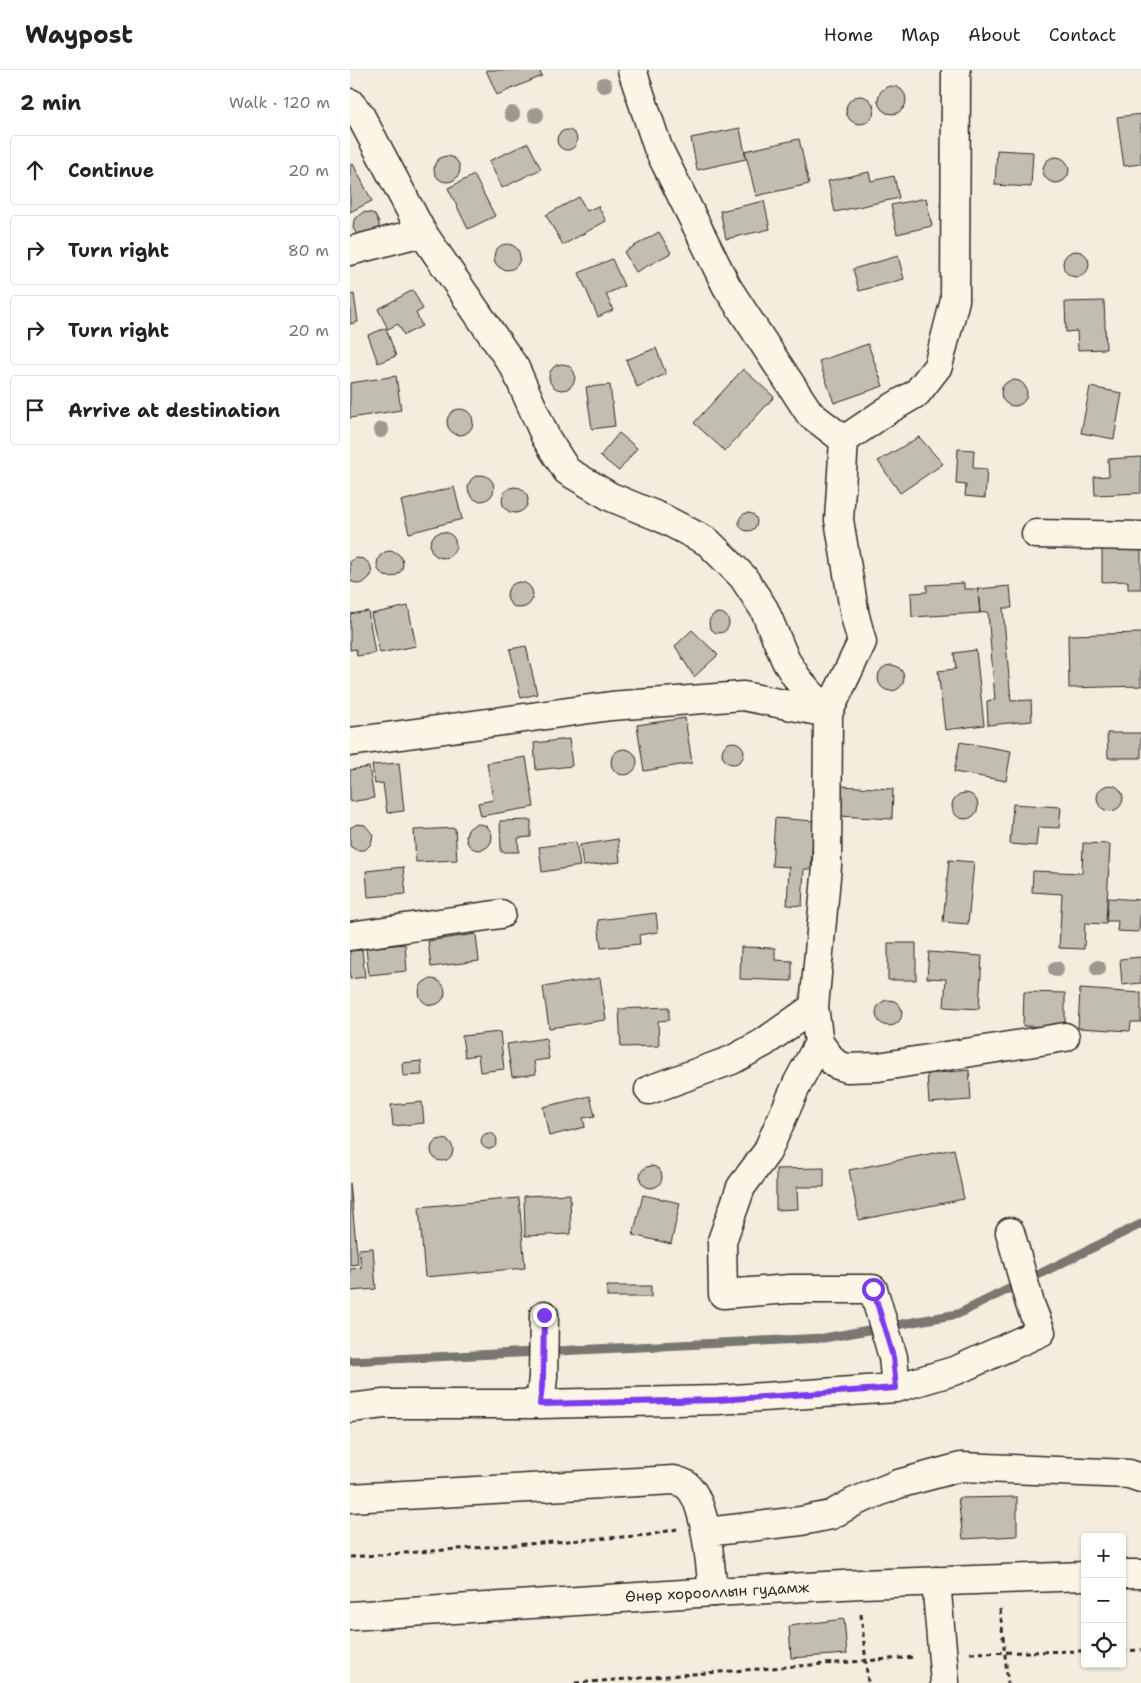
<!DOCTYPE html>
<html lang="en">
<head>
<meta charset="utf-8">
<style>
  :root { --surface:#fff; --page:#f6f6f6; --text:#222; --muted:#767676; --line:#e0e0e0 }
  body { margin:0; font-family:"Shantell Sans",sans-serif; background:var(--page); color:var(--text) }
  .controls { position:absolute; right:15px; bottom:15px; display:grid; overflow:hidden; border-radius:5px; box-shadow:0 1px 4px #0004 }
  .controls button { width:45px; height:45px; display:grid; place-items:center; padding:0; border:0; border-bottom:1px solid var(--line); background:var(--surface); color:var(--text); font:25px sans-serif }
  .stop { position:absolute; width:15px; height:15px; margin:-11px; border:4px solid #7c3aed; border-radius:50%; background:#fff }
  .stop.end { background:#7c3aed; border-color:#fff; box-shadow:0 1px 5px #0008 }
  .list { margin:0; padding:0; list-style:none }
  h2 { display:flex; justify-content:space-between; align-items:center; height:65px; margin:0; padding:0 20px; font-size:21px }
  h2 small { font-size:16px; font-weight:400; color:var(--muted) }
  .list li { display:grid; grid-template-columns:32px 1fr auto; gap:15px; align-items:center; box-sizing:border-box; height:70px; margin:0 10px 10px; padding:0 10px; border:1px solid var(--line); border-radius:5px }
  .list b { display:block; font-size:19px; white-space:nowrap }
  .list em { font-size:16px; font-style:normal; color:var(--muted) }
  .icon { flex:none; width:28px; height:28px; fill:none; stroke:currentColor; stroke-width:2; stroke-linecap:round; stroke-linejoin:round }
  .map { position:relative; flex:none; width:791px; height:1613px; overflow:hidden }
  header { display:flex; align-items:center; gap:30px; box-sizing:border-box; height:70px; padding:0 25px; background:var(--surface); border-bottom:1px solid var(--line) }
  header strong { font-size:24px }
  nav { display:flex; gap:28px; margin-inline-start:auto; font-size:18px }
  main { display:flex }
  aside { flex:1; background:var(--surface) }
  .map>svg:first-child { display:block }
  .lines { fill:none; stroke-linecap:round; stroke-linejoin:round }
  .stream { stroke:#7a7771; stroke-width:9 }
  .building { fill:#c2bdb1; stroke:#2b2b2b }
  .minor-casing { stroke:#2b2b2b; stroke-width:31 }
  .major-casing { stroke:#2b2b2b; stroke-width:31 }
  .path { stroke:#2b2b2b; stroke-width:3; stroke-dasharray:5 4; stroke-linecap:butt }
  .minor { stroke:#fcf5e5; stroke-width:28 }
  .major { stroke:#fcf5e5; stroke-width:28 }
  .tree { fill:#9d9990 }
  .route { stroke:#7c3aed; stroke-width:6 }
  .labels { text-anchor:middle; stroke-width:4; stroke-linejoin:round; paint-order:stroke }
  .street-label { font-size:15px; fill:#2b2b2b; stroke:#fcf5e5 }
</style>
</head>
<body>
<header>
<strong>Waypost</strong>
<nav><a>Home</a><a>Map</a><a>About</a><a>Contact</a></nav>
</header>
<main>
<aside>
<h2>2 min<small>Walk · 120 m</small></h2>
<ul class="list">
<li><svg class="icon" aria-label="ahead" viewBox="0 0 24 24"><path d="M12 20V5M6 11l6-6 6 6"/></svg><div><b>Continue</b></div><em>20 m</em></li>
<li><svg class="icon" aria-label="right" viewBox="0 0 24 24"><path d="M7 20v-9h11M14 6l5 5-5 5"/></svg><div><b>Turn right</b></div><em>80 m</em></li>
<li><svg class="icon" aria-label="right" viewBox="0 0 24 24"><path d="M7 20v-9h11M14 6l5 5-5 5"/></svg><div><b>Turn right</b></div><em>20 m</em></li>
<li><svg class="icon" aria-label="arrive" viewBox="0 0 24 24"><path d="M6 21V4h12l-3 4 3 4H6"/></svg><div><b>Arrive at destination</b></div></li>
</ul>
</aside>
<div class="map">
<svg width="791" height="1613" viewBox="0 0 791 1613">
  <rect width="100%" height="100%" fill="#f4edde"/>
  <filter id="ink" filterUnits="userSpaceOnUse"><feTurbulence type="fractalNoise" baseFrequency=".02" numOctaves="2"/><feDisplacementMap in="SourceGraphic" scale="10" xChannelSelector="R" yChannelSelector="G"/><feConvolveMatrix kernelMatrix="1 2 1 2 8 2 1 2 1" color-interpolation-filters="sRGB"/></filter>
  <g filter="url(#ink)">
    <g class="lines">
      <path class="stream" d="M0,1291L474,1268L608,1244L791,1154"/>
    </g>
    <path class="building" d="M136,0H189L192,6L147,25Z
      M528 30a14 14 0 1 1 28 0a14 14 0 1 1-28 0Z
      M496 40a14 14 0 1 1 28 0a14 14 0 1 1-28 0Z
      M791,44V94L774,96L767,47Z
      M390,58L396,89L347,100L341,68Z
      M207 70a10 10 0 1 1 20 0a10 10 0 1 1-20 0Z
      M449,69L459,114L406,126L395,81Z
      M178,73L191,99L152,118L139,91Z
      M647,80L683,82L681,117L645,115Z
      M84 99a13 13 0 1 1 26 0a13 13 0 1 1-26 0Z
      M693 100a13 13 0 1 1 26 0a13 13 0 1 1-26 0Z
      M3,94L22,131L0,142V95Z
      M519,102L521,111L544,106L549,128L485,142L478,111Z
      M124,105L145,146L118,159L98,118Z
      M229,127L237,141L248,136L256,151L213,175L196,145Z
      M576,128L582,156L547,164L541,135Z
      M414,131L420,159L376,169L370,141Z
      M13,142L22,143L25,145L29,153V157L28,161L8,166L3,158L4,150Z
      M309,162L321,183L286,202L274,182Z
      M144 187a13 13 0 1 1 26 0a13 13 0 1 1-26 0Z
      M713 194a13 13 0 1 1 26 0a13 13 0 1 1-26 0Z
      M548,186L554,209L509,221L503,199Z
      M262,189L274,216L256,224L263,240L248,247L229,203Z
      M63,220L73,239L66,243L72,256L54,265L48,254L38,259L28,239Z
      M4,224L8,252L0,254V225Z
      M754,231L756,279L728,280L727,261L716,262L715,232Z
      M36,258L46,286L28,293L18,265Z
      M518,274L533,316L484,333L469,291Z
      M306,278L316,304L287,317L276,290Z
      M199 307a13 13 0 1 1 26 0a13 13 0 1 1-26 0Z
      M393,299L424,327L375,381L344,353Z
      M46,306L51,340L0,348V313Z
      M651 323a13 13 0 1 1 26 0a13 13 0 1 1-26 0Z
      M260,315L265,356L242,359L236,317Z
      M740,317L772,323L764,369L731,363Z
      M97 352a13 13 0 1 1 26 0a13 13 0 1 1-26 0Z
      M269,363L287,378L269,401L250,386Z
      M569,367L593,394L550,423L528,391Z
      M608,379L624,380L623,398L637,399L635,428L615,426L616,415L606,414Z
      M791,387V423L745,425L744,407L759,406L758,389Z
      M118 418a13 13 0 1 1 26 0a13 13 0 1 1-26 0Z
      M152 430a13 13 0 1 1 26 0a13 13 0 1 1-26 0Z
      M104,417L112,449L59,463L51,431Z
      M389 452a9 9 0 1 1 18 0a9 9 0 1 1-18 0Z
      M80 475a13 13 0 1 1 26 0a13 13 0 1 1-26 0Z
      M752,477H791V519H778V511L752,512Z
      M27 494a13 13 0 1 1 26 0a13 13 0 1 1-26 0Z
      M6,488L14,489L20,494L22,503L20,507L13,513L9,514L0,511V491Z
      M157 525a13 13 0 1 1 26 0a13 13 0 1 1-26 0Z
      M614,513V519H628L630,543L562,547L561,523L577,522V515Z
      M660,516L662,538H653L661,631L681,630L682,651L638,655L637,631L645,630L638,542L630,543L628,519Z
      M58,536L66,576L30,583L21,544Z
      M18,541L25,583L7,586L6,579L0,580V544Z
      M359 553a10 10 0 1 1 20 0a10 10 0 1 1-20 0Z
      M342,560L368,585L344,607L325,576Z
      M791,563V616L719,618L718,565Z
      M176,576L187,624L171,628L160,579Z
      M626,580L634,655L595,660L588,601L606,599L604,583Z
      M528 608a13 13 0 1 1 26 0a13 13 0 1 1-26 0Z
      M335,648L342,693L294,701L287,655Z
      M757,663H791V688H758Z
      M219,669L222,696L186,700L184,673Z
      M372 683a11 11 0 1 1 22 0a11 11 0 1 1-22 0Z
      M610,672L661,681L656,711L604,702Z
      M261 692a13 13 0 1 1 26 0a13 13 0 1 1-26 0Z
      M176,687L184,737L131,746L128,733L143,730L137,693Z
      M49,693L54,741L37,743L33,713L25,714L22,695Z
      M19,697L24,728L0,732V700Z
      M747 728a13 13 0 1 1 26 0a13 13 0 1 1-26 0Z
      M491,716L543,719L542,749L489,746Z
      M602 736a13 13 0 1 1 26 0a13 13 0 1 1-26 0Z
      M663,734L711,737L709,758L688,757L686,776L660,774Z
      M425,748L464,751L461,799H454L452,836L437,835L439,797L422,796Z
      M181,750V767L168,768L169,782H151L150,751Z
      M116 767a13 13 0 1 1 26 0a13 13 0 1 1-26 0Z
      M7,754L15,755L23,765L21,774L15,780H6L0,776V758Z
      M105,758L107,790L66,792L64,760Z
      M268,769L270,792L233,796L230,775Z
      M226,772L230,796L192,802L189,777Z
      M733,773L760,774L756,854L735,853L734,879L709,878L712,824L682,822L683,801L732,803Z
      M599,790L624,792L618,854L593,852Z
      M53,797L56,824L18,827L16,801Z
      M758,828L791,830L789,862L767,861L768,851H756Z
      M306,843L308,862L289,865L290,874L251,878L248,850Z
      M126,864L129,891L81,897L78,871Z
      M538,873H566V910H538Z
      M55,874L57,901L19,905L16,878Z
      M391,877L425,878V890L442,891V911L390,909Z
      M12,880L15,907L0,909V881Z
      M579,882L632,886L629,939L594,937L596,909L577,908Z
      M791,887V913L772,915L770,889Z
      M250,908L256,950L199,958L193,917Z
      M69 922a13 13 0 1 1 26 0a13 13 0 1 1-26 0Z
      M730,919L791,923V952H781L780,961L728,958Z
      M674,922L715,923V957L673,956Z
      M526 943a13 13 0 1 1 26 0a13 13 0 1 1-26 0Z
      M319,937V950L308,951L309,976L271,977L269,939Z
      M150,962L154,999L130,1002L128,985L115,987L112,966Z
      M196,968L199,989L184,991L186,1004L162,1007L157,974Z
      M71,991L72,1005L53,1006L52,993Z
      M619,1000L621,1030L579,1033L577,1004Z
      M240,1026L245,1046L233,1048L235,1057L199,1066L193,1037Z
      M72,1032L74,1053L43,1056L41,1035Z
      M131 1071a8 8 0 1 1 16 0a8 8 0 1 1-16 0Z
      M81 1080a11 11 0 1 1 22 0a11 11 0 1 1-22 0Z
      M604,1079L614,1129L509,1150L499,1100Z
      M290 1107a11 11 0 1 1 22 0a11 11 0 1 1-22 0Z
      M474,1098V1117H447L448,1139L426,1140V1099Z
      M0,1113L8,1194L0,1195Z
      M220,1124L221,1164L175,1166L174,1126Z
      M293,1125L330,1133L321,1174L283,1165Z
      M169,1128L175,1198L75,1207L69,1137Z
      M23,1178L26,1219L0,1221V1199L11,1198L9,1179Z
      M257,1216H301V1227H257Z
      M667,1427V1466L613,1469L608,1428Z
      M494,1549L497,1584L441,1588L439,1556Z"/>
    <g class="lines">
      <g class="minor-casing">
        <path id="minor" d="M282,0L308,78L377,217L460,344L494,370
          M0,33L10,45L72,162L165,298L196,368L217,401L261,427L312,448L358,472L393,507L414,539L436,591L449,611L478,643L512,572L505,546L489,450L494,370L538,340L567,323L588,296L605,230L606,0
          M0,181L72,162
          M686,464L791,466
          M0,672L261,636L393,626L478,643L477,796L464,937L469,973L485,994L497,998L528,997L715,967
          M0,866L151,844
          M469,973L448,1012L417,1082L391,1117L372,1171L373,1224L440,1219H523L543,1287L546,1318
          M299,1020L382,990L413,973L464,937
          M190,1334L193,1307L194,1245
          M0,1338L34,1334H190L368,1330L546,1318L607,1300L691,1262L680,1234L660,1162
          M0,1428L324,1410C327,1411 332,1412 335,1414C357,1429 360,1496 363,1522
          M356,1462L451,1451L481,1445L504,1432L548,1414L611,1397L779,1404L791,1408
          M586,1511L595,1613"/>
      </g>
      <g class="major-casing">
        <path id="major" d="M772,1504H791
          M0,1546L363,1522L511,1514L735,1506"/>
      </g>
      <path class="path" d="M0,1487L299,1465L327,1459
        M650,1539L658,1613
        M511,1544L518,1613
        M772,1581L791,1580
        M620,1583L735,1581
        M225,1613L566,1587"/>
      <use href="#minor" class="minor"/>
      <use href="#major" class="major"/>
    </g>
    <g class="tree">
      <circle cx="254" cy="15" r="8"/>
      <circle cx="162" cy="44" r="8"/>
      <circle cx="186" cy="45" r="8"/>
      <circle cx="31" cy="360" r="8"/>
      <circle cx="748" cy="898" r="8"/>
      <circle cx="706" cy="899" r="8"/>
    </g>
  </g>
  <g class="lines" filter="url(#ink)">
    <path class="route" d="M194,1245L193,1307L190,1334L368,1330L546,1318L543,1287L523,1219"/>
  </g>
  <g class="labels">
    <g class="street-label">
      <text transform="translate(367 1522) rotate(-3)" y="5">Өнөр хорооллын гудамж</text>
    </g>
  </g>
</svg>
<div class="controls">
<button>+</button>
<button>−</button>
<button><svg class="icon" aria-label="locate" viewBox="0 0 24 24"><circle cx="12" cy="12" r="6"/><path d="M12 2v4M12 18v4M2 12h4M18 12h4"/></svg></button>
</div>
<div class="stop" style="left:523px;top:1219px"></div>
<div class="stop end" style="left:194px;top:1245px"></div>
</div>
</main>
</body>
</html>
